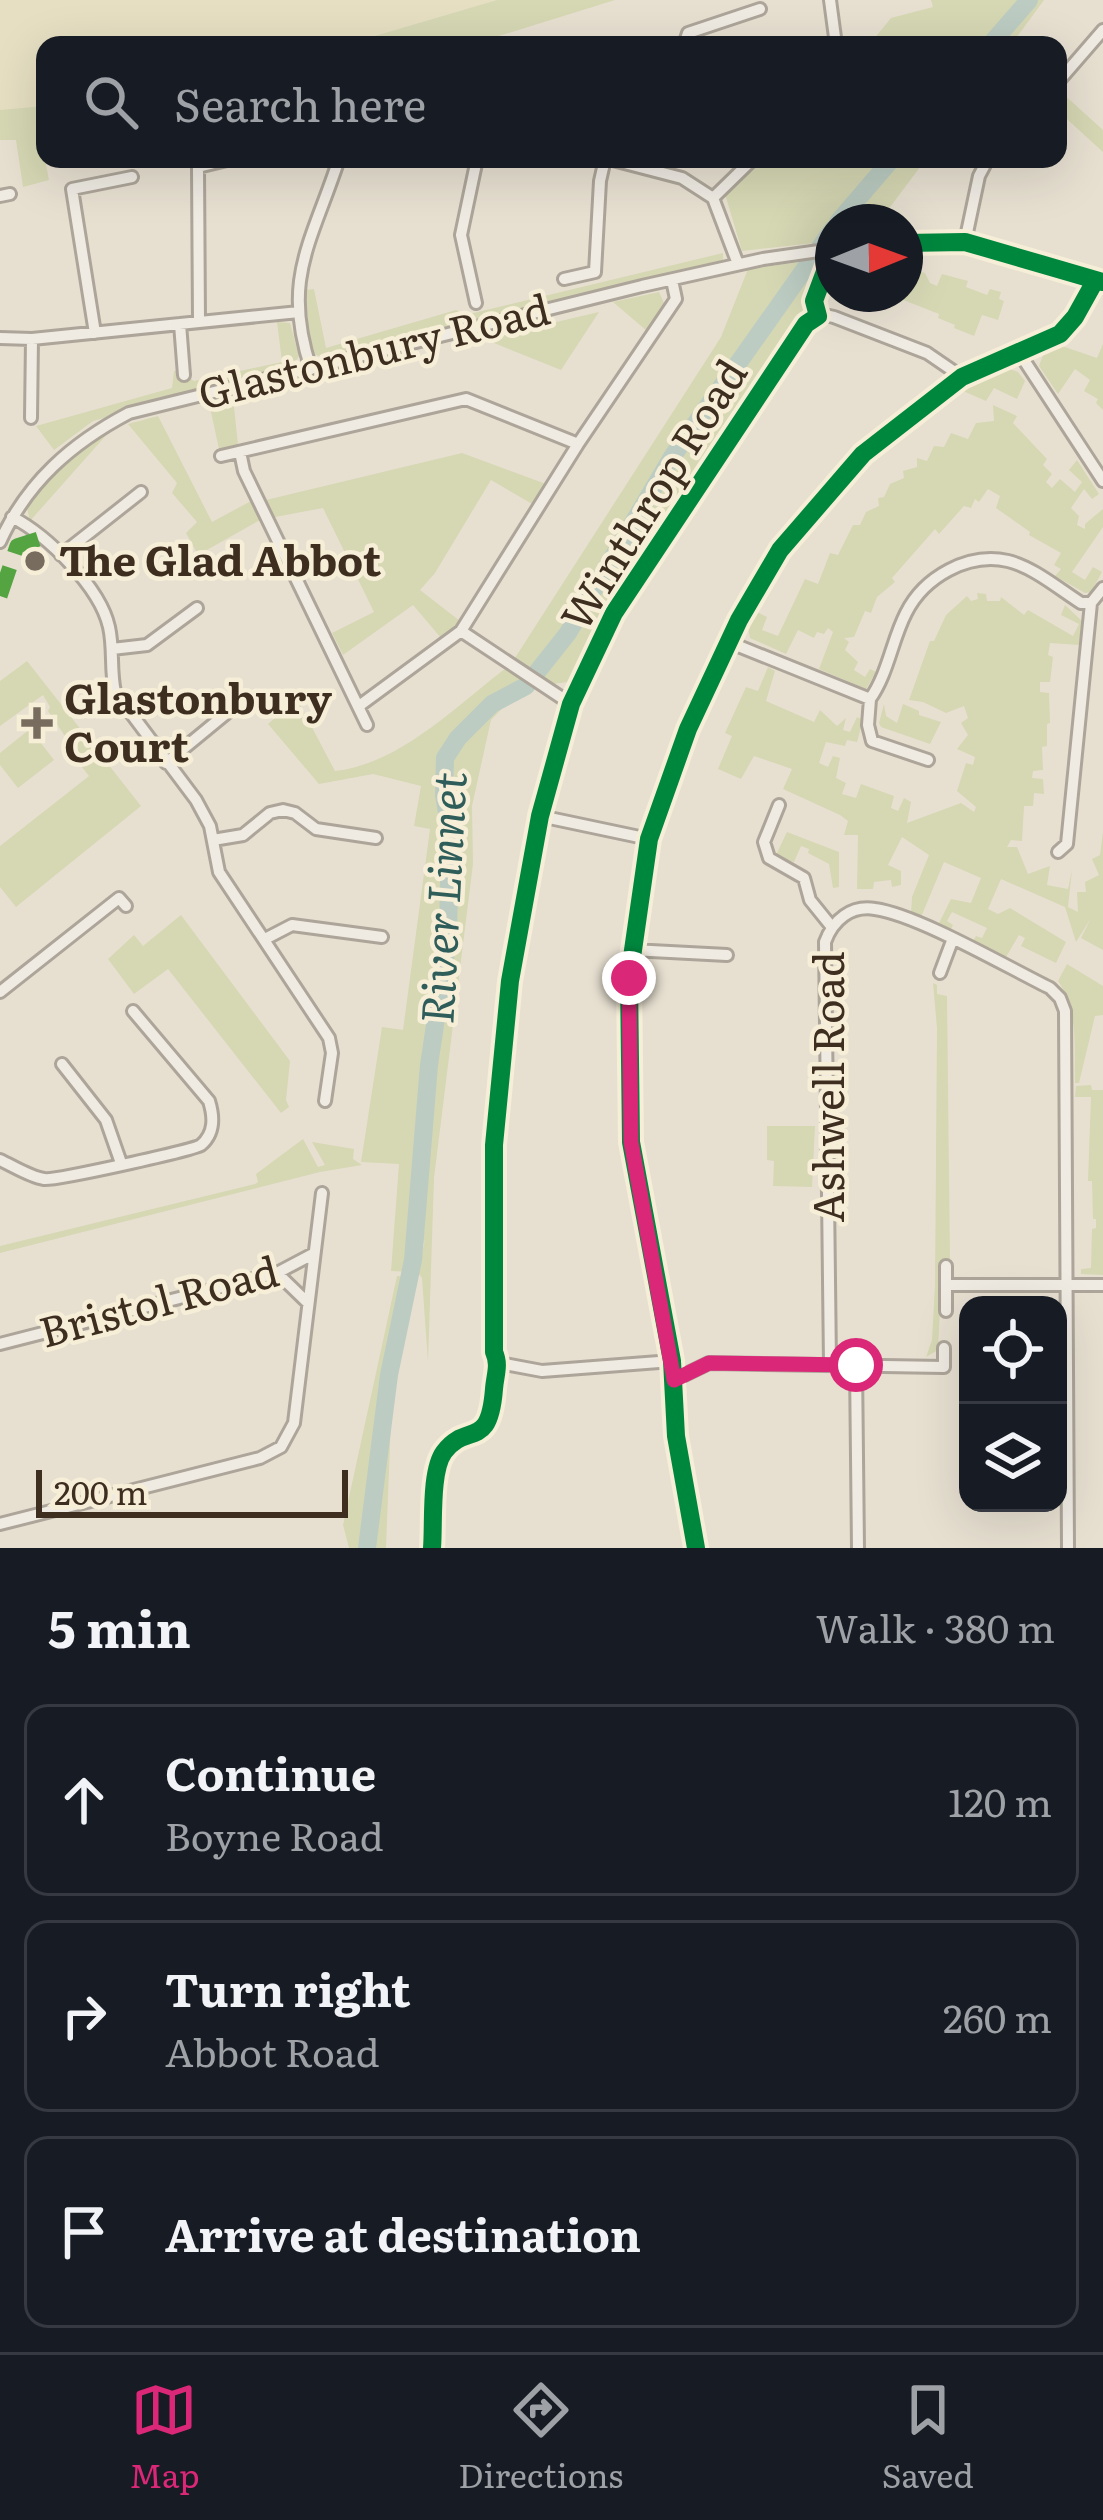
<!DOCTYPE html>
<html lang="en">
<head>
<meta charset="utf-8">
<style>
  :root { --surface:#171b24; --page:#242831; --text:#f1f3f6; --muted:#9ea1a6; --line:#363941; --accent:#db2777 }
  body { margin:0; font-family:Literata,serif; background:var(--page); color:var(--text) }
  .controls { position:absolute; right:36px; bottom:36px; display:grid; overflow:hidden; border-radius:24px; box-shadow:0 12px 48px #0002 }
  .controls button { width:108px; height:108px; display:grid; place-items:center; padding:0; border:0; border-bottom:3px solid var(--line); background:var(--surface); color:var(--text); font:60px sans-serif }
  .compass { position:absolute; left:815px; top:204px; width:108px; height:108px; border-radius:50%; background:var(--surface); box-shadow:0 12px 48px #0002; rotate:89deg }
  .scale { position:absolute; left:36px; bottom:30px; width:312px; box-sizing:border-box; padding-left:12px; border:6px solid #3d2e20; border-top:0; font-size:33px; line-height:42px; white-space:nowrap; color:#3d2e20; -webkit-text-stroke:9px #f7eed8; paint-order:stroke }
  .stop { position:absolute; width:36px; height:36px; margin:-27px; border:9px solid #db2777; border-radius:50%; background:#fff }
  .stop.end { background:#db2777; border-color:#fff; box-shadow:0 3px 12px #0008 }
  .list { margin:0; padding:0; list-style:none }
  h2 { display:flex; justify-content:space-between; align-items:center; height:156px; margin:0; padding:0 48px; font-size:51px }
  h2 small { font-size:39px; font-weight:400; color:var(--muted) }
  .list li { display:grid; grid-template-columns:78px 1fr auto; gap:36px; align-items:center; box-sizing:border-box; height:192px; margin:0 24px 24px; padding:0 24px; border:3px solid var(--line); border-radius:24px }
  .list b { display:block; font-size:45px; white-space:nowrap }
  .list p { margin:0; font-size:39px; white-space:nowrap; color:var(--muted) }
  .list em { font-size:39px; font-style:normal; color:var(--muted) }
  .icon { flex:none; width:66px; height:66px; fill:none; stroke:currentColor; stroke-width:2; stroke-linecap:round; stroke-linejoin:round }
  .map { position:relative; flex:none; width:1103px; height:1548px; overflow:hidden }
  .search { position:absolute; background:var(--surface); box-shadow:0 12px 48px #0002; left:36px; right:36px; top:36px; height:132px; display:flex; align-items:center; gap:30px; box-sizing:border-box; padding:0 42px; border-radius:24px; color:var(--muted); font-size:45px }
  .sheet { height:804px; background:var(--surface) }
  nav { display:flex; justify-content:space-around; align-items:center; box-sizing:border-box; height:168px; border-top:3px solid var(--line); background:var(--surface); font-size:33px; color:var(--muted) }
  nav a { display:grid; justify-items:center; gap:6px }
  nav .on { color:var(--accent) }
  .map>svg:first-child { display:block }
  .farmland { fill:#e6dfc2 }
  .green { fill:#d6d7b3 }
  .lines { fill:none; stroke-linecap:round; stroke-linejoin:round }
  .river { stroke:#bcccc2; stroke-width:18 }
  .street-casing { stroke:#ada599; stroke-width:16 }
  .street { stroke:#efebe3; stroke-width:10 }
  .quiet { stroke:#54a441; stroke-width:15; stroke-dasharray:30 15; stroke-linecap:butt }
  .cycleway-casing { stroke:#f7eed8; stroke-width:26 }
  .cycleway { stroke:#00873e; stroke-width:18 }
  .route { stroke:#db2777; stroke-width:15 }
  .poi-dot { fill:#786c5e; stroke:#f7eed8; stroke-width:4.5 }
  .labels { text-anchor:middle; stroke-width:9; stroke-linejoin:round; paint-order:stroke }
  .street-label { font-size:42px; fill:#3d2e20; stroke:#f7eed8 }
  .poi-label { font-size:42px; font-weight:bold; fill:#3d2e20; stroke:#f7eed8; text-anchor:start }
  .water-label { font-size:45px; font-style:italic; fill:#2f5d5a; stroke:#f7eed8 }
</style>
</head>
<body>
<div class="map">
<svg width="1103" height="1548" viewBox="0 0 1103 1548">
  <rect width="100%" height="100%" fill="#e7e0d1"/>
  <path class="farmland" d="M0,0H497L343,45H45V106L13,110H0Z"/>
  <path class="green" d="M497,0H615L470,45H344Z
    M931,0H1044L1011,45H864L873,40L891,18L933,7Z
    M1060,91L1103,130V152L1058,111Z
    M45,106V137L41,139L49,180L23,187L16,140H0V110Z
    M760,159H926L879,222H833V241L742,251L725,194Z
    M723,253V268L336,358H322L311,352L297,291L314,289L326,348L456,310L465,315Z
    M823,259L816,266L827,263L813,314L802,321L614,596L568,682L553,684L513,661L721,337L748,269Z
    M905,267L925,273L930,283L937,286L942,274L968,281L966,287L987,295L990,289L1001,292L999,299L1004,301L998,320L982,315L974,336L954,328L955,325L938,318L939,314L888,294H905Z
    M659,292L665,305L647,331L613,302Z
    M599,312L561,370L484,339Z
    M277,322L290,323L299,356L294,364L93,421L54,450L36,426L172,388L174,371L184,369L185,375L194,381L282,362Z
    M1103,344V410L1096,403L1098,399L1084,391L1090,380L1075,369L1058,394L1039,366L1043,355L1062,346L1097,358Z
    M1007,368L1018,372L1025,381L1017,399L994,388L986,401L963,391Z
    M233,397L238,445L219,449L209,403Z
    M993,405L1017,416L1013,423L1047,459L1043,465L1052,474L1046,482L1052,488L1060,479L1075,492L1082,482L1069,470L1077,460L1099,494L1092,499L1084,489L1071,508L1079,516L1077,525L1085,529V524L1103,509V527L1072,572L1085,580L1093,567L1102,572L1091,592L1085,593L1055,576L1061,569L1054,565L1061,553L1029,535L1030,532L996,508L1000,496L988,489L979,502L975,499L971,508L964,506L939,534L935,529L892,578L895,582L877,597L871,613L865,611L854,637L844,638L849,642L845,650L858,662L854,670L865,677L870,669L876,672L866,689L819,669L833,632L828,628L824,634L817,632L814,638L798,630L786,654L750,638L748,628L757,612L767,617L762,630L778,636L805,579L818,584L830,553L838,555L853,525H860L866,512L879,506L878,498L884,497L890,484L904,478L903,471L917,467V458L927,461L934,446L944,447L951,433L968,439L976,423L994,421Z
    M158,416L212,522L251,501L260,520L198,555L186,533L197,522L172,493L177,483L128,424Z
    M109,432L30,521L26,504C48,478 76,443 109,432Z
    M462,453L546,484L534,505L491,480L435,573L420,590L460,621L441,638L413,605L343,655L332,633L374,612L323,508L275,517L266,500Z
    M977,593L986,594L987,601H1000L1001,597L1024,615L1028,610L1073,636L1079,624L1061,615L1065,605L1082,621L1079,645L1050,643L1048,655L1053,657L1050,682H1040V692L1049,693L1050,723L1047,724V746L1042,747L1043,770L1033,771L1032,778L1043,779L1044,794L1034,793L1033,806H1024L1022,841L1011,840L1007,847H1017L1028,874L1050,866L1047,885L1068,889L1072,870L1068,907L1078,912L1077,892H1086L1085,882L1099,875L1092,859L1100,855L1103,832V950L1081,938L1091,918L1076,942L1065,907L1001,879L988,909L998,914L1010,908L1066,942L1056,963L1021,946L1025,938L1019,935L1006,957L973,941L976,936L982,938L987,928L952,912L947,921L953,925L950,931L938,925L951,899L971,903L981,878L944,862L921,917L911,913L912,897L929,855L902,837L888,865L901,871V885L892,887L891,880L874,882L873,889H857L858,835H844L848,821L840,815L783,789L792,769L754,756L741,779L718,769L732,736L725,733L746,687L758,691L768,667L775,671L766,701L814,722L820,710L837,726L846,718L843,730L850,732L857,717L863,720L857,742L847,740L845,746L826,742L819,763L828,767L833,756L840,758L836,778L846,783L842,794L856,798L861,784L894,796L891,808L898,811L904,798L911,802L907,823L961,803L974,812L976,807L957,791L966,763L973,765L975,757L957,749L968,735L961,723L968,718L964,706L946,713L923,702L909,700L930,641H934L946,615L967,596L971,601L978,599Z
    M27,661L141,806L16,907L0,887V846L89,776L70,752L73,748L48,711L50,707L43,695L0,726V681Z
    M506,668L529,681L491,720L472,806L473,864L434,1178L428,1362L422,1278L418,1273L425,1239L414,1272L391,1271L399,1164L361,1162L382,1027L403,1030L430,829L414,826L421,786L373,774L319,784L268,724L297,699L335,771C400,764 456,706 506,668Z
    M884,704L886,716L897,723L903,704L919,711V715L941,722L930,744L881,727L879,723Z
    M30,729L54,760L18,788L0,765V753Z
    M787,832L839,852V887L833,888L829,864L808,853L809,849L801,846L794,862L775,857Z
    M181,915L290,1061L286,1100L289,1107L281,1113L168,969L134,994L108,959L134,935L143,946Z
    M1067,964L1103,986V1015L1095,1016L1079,1083H1075C1074,1048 1079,1011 1058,981Z
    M933,983L937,985V994L947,996L950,1262L942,1264L938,1350L926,1357L932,1340L935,1285L937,1028Z
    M1091,1085L1092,1090H1103V1275L1081,1274V1269L1091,1268L1092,1229L1096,1228V1219H1093L1092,1181H1088L1091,1097H1075L1076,1086Z
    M767,1126H815L812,1187L773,1186L774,1161L767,1160Z
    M303,1139L318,1167L325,1165L312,1142L354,1149L353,1159L362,1165L320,1172L0,1253V1246L255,1184L258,1182L256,1174Z
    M397,1276L411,1277L393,1367L386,1548H370L372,1535L367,1525L364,1548H349L343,1525Z"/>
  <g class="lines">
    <path class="river" d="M990,45L1029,0
      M838,222L892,159
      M367,1548L389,1375L413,1260L429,1065L448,939L450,830L444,795L445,758L458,738L492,704L526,686L568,633L672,457L833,229"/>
    <g class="street-casing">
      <path id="street" d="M830,0L836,45
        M684,45L688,33L760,9
        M1058,82L1103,30
        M609,159L682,178L713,198L738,264
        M0,196L10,194
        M713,198L753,159
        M965,242L979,176L988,159
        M905,243L965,242L1103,282
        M564,279L595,272L600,181L605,159
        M476,303L461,235L477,159
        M199,321L198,167L231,159
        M180,324L184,375
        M95,333L72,189L132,177
        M0,338L32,339L299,312
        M1018,351L1103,481
        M311,369C281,279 312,242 339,159
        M31,418L32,339
        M240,452L244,471L367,725
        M221,456L466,399L578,444
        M12,517C47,535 100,587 109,627C114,649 110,670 115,692L196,800L210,826L219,872L329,1038L332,1053L325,1101
        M0,542C27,482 72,443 129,413L642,286L763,259L833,249
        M61,555L141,492
        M461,631L571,704
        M731,643L870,699C888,674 892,640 906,613C924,577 968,552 1008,561C1033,567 1059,589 1081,603H1091
        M112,649L147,645L197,608
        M870,699L868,725L872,741L928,760
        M359,706L461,631L578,444L676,299L672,280
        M166,763L245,698
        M779,805L764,842L769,858L804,878L810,900L831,926
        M540,816L649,839
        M213,840L243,835L270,813L283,810L295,813L316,829L376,838
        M1058,852L1067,844L1091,603L1103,588
        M265,939L292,925L382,937
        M632,950L727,955
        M940,973L952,941
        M0,992L119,898L126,906
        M62,1064L106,1120L121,1163
        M0,1160C13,1166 30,1177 44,1179C54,1181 194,1150 201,1145C215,1133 214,1117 209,1101L133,1011
        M277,1273L308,1303
        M947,1285H1103
        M946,1311V1266
        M0,1344L277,1273L313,1254
        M499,1363L542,1371L672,1361
        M830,1364L825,942C833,920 851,905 875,909C918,915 1007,967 1050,988L1060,998L1065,1011L1068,1548
        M856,1365L858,1548
        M674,1380L709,1363L944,1367V1348
        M0,1524L260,1458L281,1447L294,1423L322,1193
        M432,1548C434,1524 430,1471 444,1452C467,1421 489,1452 494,1389C495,1375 500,1365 494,1352V1145L510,981L540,816L571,704L614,613L812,318L825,315L834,317L927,353L962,377
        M696,1548L676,1436L672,1361L631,1142L629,978L649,839L688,729L739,620L780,550L863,454L962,377L1060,334L1075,317L1095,281"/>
    </g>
    <use href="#street" class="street"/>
    <path class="quiet" d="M0,596L17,546L45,537"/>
    <g class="cycleway-casing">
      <path id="cycleway" d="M905,243L965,242L1103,282
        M432,1548C434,1524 430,1471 444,1452C467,1421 489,1452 494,1389C495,1375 500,1365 494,1352V1145L510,981L540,816L571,704L614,613L806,324L818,316L814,301L833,250
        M696,1548L676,1436L672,1361L631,1142L629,978L649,839L688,729L739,620L780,550L863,454L962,377L1060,334L1075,317L1095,281"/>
    </g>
    <use href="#cycleway" class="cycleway"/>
  </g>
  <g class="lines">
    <path class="route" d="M629,978L631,1142L674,1380L709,1363L856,1365"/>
  </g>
  <g class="poi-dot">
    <circle cx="35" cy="561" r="12"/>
    <path d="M31 705h12v12h12v12h-12v12h-12v-12h-12v-12h12z"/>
  </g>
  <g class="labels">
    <g class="street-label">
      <text transform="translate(374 352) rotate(-14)" y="15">Glastonbury Road</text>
      <text transform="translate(654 495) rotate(-58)" y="15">Winthrop Road</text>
      <text transform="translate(829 1087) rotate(-90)" y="15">Ashwell Road</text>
      <text transform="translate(159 1302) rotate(-15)" y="15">Bristol Road</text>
    </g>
    <g class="poi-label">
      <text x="59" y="576">The Glad Abbot</text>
      <text x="64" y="714">Glastonbury<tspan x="64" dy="48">Court</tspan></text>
    </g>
    <g class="water-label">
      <text transform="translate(444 898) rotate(-87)" y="16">River Linnet</text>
    </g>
  </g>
</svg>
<div class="controls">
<button><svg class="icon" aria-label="locate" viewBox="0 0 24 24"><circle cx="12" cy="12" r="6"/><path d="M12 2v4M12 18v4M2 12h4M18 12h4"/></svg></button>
<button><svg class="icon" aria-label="layers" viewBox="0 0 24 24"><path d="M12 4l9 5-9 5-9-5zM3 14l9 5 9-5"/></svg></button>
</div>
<svg class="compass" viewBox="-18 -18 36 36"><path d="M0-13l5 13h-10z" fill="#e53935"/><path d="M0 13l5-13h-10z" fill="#9ea1a6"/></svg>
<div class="scale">200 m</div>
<div class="stop" style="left:856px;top:1365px"></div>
<div class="stop end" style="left:629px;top:978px"></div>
<div class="search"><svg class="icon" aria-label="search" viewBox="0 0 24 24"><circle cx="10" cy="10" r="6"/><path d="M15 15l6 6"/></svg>Search here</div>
</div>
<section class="sheet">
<h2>5 min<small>Walk · 380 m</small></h2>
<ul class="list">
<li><svg class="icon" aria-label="ahead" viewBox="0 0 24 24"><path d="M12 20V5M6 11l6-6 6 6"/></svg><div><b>Continue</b><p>Boyne Road</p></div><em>120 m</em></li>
<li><svg class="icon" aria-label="right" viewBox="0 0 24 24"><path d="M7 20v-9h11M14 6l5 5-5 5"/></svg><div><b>Turn right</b><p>Abbot Road</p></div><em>260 m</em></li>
<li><svg class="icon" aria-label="arrive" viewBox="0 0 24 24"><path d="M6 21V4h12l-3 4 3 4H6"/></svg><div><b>Arrive at destination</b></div></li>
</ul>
</section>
<nav>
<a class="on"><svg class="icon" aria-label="map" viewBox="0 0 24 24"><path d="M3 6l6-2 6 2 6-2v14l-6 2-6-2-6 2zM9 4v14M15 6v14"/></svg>Map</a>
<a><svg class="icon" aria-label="directions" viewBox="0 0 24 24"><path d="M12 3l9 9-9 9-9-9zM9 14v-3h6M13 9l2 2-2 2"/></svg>Directions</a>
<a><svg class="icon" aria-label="saved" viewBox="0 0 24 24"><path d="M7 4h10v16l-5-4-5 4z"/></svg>Saved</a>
</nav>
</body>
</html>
